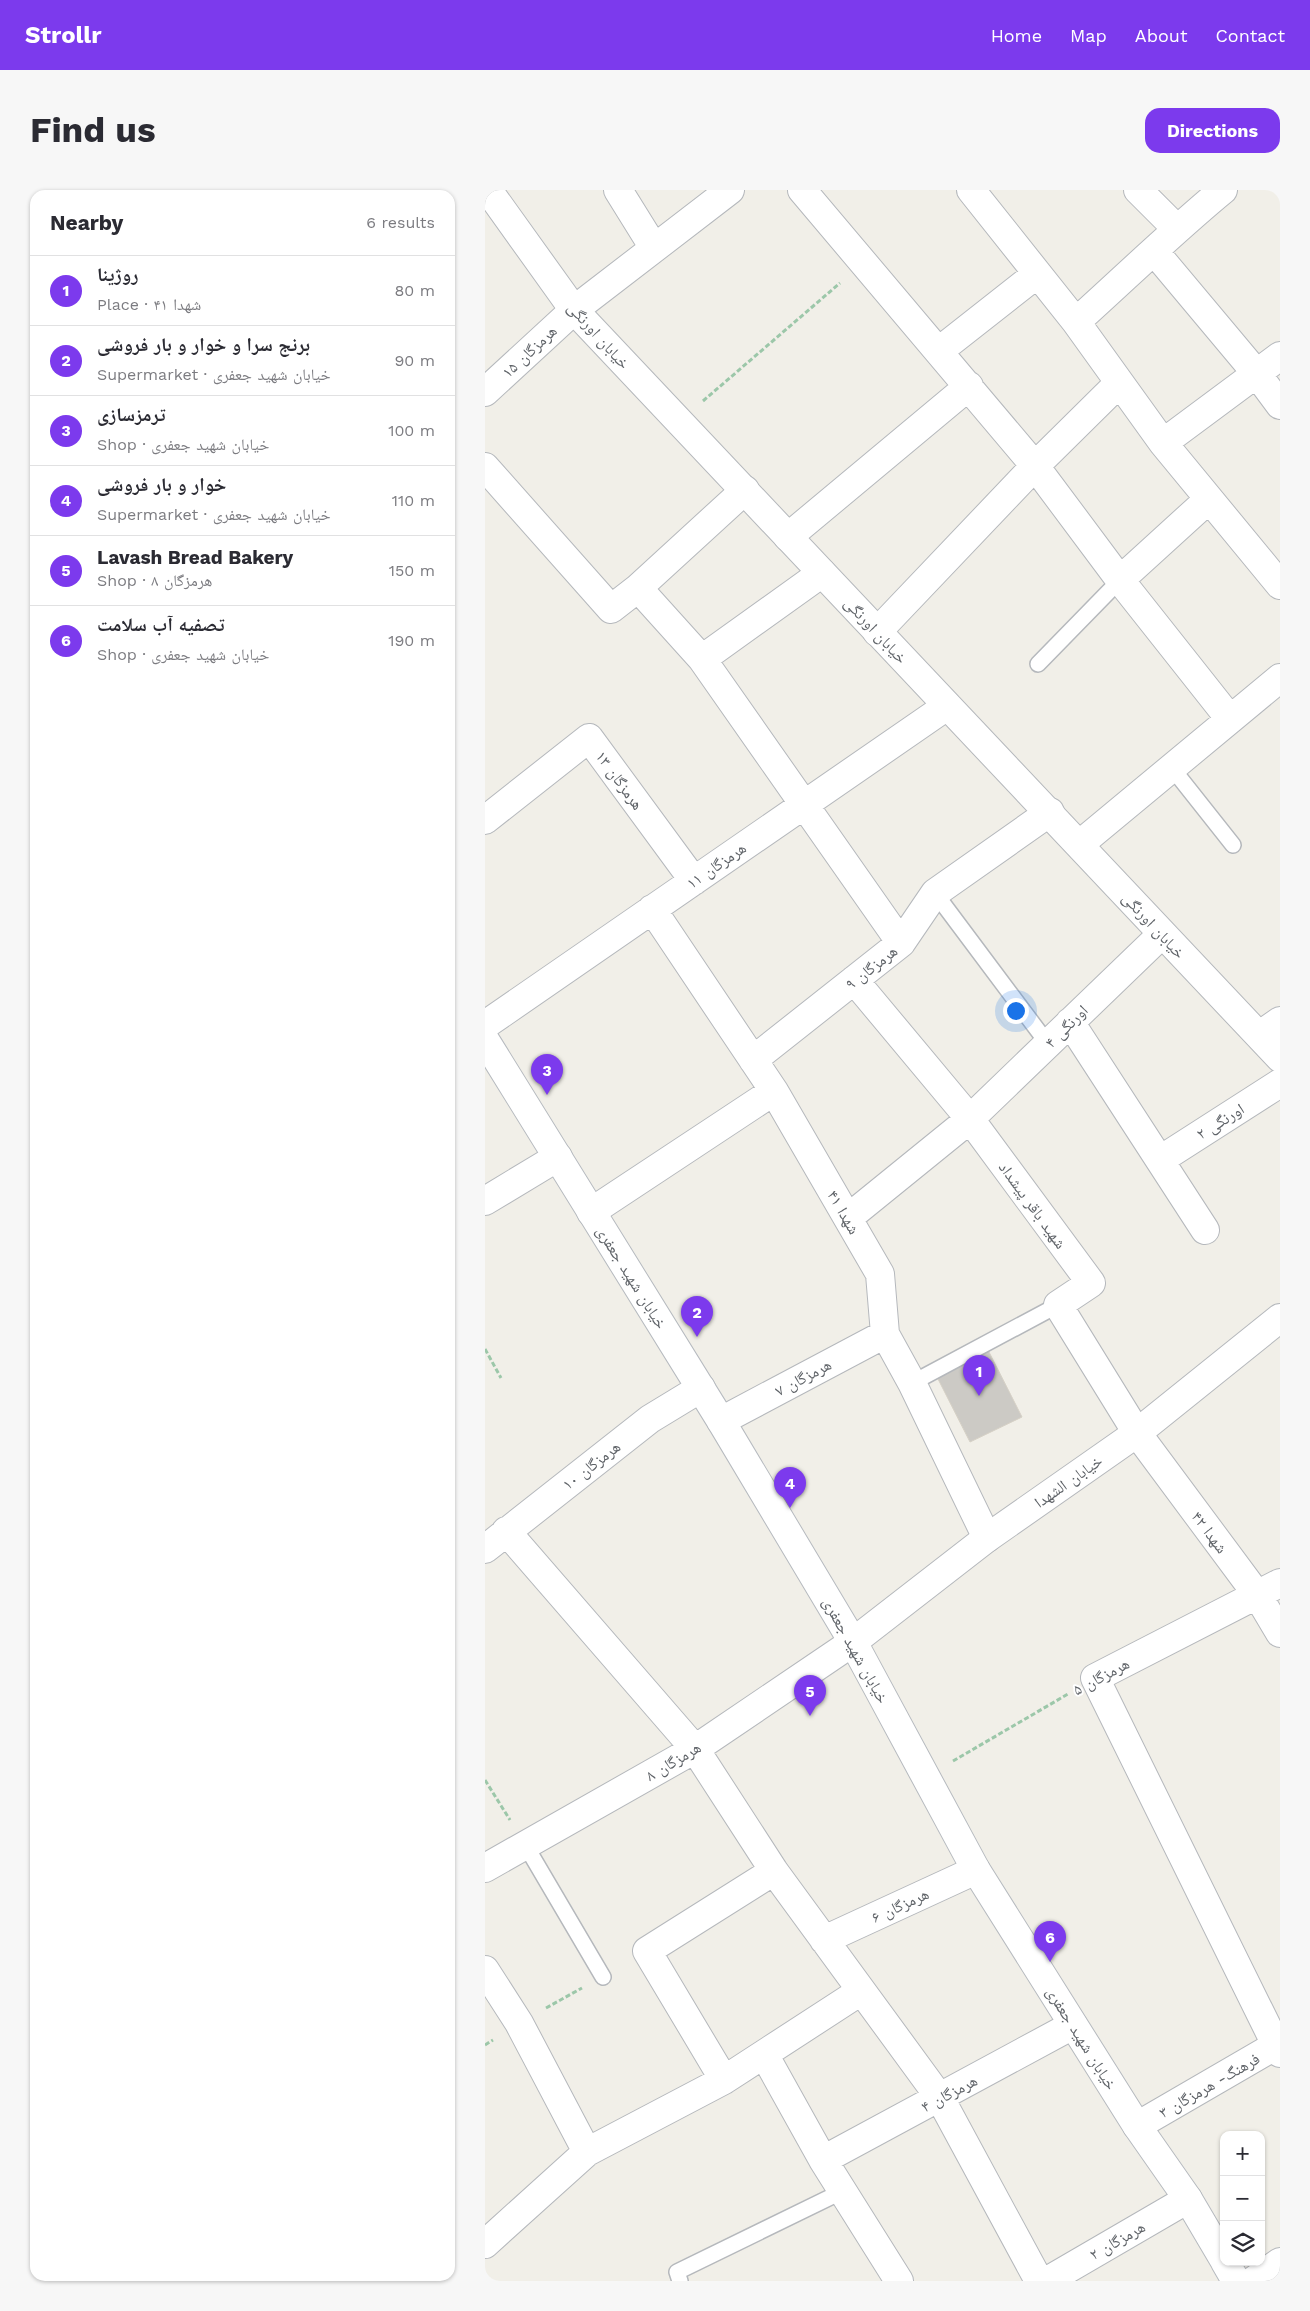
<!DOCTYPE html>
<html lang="en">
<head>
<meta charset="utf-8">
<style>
  :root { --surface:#fff; --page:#f7f7f7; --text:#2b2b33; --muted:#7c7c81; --line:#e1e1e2; --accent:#7c3aed }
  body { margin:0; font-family:"Work Sans","Noto Naskh Arabic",sans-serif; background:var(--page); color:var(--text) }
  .controls { position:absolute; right:15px; bottom:15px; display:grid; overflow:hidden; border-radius:10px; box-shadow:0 1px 4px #0004 }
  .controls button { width:45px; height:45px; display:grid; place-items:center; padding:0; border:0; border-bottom:1px solid var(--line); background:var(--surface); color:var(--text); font:25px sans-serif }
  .you { position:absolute; left:530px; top:820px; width:18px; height:18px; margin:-12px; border:4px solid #fff; border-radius:50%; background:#1a73e8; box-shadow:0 0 0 8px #1a73e833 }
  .badge { display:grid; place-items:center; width:32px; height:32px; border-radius:50%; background:var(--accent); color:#fff; font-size:16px; font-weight:700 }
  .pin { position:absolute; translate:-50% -41px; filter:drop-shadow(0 1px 2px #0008) }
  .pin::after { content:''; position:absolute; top:26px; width:18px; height:15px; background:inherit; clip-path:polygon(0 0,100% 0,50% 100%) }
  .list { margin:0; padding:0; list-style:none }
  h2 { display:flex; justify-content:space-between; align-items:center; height:65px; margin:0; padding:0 20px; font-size:21px }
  h2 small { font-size:16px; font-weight:400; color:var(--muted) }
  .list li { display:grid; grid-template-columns:32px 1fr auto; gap:15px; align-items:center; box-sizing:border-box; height:70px; padding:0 20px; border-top:1px solid var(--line) }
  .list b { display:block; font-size:19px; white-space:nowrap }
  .list p { margin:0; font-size:16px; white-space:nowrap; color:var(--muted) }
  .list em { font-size:16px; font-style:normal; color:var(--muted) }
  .icon { flex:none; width:28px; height:28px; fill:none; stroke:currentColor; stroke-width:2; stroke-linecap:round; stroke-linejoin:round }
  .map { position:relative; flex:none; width:795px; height:2091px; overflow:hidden; border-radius:15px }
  header { display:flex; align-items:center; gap:30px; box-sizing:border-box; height:70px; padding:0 25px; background:var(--accent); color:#fff }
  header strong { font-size:24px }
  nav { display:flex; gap:28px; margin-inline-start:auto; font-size:18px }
  .intro { display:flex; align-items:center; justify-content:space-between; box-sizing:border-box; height:120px; padding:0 30px }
  h1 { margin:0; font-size:35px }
  .button { padding:12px 22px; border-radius:15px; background:var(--accent); color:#fff; font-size:18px; font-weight:700 }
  main { display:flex; gap:30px; padding:0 30px }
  aside { flex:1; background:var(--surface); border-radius:15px; box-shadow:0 1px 4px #0004 }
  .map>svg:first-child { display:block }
  .building { fill:#cccac5; stroke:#d6d1c6 }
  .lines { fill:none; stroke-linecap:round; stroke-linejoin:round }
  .service-casing { stroke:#b5b8bc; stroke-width:18 }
  .minor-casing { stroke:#b5b8bc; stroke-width:30 }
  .tertiary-casing { stroke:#b5b8bc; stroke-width:30 }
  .secondary-casing { stroke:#b6babf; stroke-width:30 }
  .path { stroke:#9cc7a9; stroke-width:3; stroke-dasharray:5 2.5; stroke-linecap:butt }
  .service { stroke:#fff; stroke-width:15 }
  .minor { stroke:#fff; stroke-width:28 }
  .tertiary { stroke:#fff; stroke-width:28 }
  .secondary { stroke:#fff; stroke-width:28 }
  .labels { text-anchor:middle; stroke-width:4; stroke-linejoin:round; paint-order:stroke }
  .street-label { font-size:16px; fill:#5f6368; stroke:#fff }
</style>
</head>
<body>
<header>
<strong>Strollr</strong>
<nav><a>Home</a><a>Map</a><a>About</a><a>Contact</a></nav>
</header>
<div class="intro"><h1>Find us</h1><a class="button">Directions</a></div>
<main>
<aside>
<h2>Nearby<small>6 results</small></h2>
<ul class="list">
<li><span class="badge">1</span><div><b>روژینا</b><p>Place · شهدا ۴۱</p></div><em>80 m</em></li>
<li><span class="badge">2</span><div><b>برنج سرا و خوار و بار فروشی</b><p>Supermarket · خیابان شهید جعفری</p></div><em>90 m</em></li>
<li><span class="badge">3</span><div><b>ترمزسازی</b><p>Shop · خیابان شهید جعفری</p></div><em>100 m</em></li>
<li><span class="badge">4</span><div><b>خوار و بار فروشی</b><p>Supermarket · خیابان شهید جعفری</p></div><em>110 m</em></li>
<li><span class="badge">5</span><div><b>Lavash Bread Bakery</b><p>Shop · هرمزگان ۸</p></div><em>150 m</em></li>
<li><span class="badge">6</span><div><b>تصفیه آب سلامت</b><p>Shop · خیابان شهید جعفری</p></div><em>190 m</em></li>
</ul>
</aside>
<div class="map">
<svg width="795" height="2091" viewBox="0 0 795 2091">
  <rect width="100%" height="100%" fill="#f1efe8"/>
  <path class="building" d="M503,1160L537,1227L485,1252L451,1185Z"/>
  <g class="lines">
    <g class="service-casing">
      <path id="service" d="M553,474L635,390
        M687,578L748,655
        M450,703L563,854
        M427,1193L573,1115
        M41,1656L118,1787
        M195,2091L192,2082L358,2001"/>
    </g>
    <g class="minor-casing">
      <path id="minor" d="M133,0L169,58
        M317,0L550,276L635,390
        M486,0L591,132L678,253L795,395
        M653,0L691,38
        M669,61L772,184L795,215
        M591,132C640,88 687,42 738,0
        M454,161L552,84
        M0,202L89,120L245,0
        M678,253L795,166
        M0,277L126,419L153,398L217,469L416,753
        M724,309L635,390L745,529
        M303,347L484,196
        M153,398L260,300
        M392,442L550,276L634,193
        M217,469L337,383
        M0,630L104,548L209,691
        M595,654L795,488
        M167,719L289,901L395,1084L400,1144L427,1193L502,1348
        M369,790L485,929L606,1093L573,1115L652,1243L773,1406L795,1443
        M585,832L720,1040
        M0,835L462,516
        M775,845L795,831
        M268,870L416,753L450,703L565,622
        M675,970L795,893
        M0,1011L73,967
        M106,1022L289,901
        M363,1028L485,929L677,744
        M236,1231L400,1144
        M21,1341L210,1559L289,1681L455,1908L554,2091
        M0,1359L165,1229L216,1198
        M795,1393L610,1488L795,1863
        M0,1678L210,1559L368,1452
        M339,1750L491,1680
        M0,1780L34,1833L102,1962L0,2054
        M279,1864L338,1970L414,2091
        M239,1890L162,1761L289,1681
        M102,1962L239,1890L376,1801
        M338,1970L588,1835
        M562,2091L703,2009
        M768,2091L795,2072"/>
    </g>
    <g class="tertiary-casing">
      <path id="tertiary" d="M3,0L89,120L795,868
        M368,1452L502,1348L652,1243L795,1128
        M652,1936L795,1853"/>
    </g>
    <g class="secondary-casing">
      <path id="secondary" d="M0,850L236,1231L368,1452L491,1680L652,1936L703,2009L739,2070
        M740,2072L751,2091"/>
    </g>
    <path class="path" d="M218,211L355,93
      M0,1159L16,1188
      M468,1571L583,1504
      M0,1590L25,1630
      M61,1818L97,1798
      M0,1855L8,1850"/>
    <use href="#service" class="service"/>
    <use href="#minor" class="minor"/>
    <use href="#tertiary" class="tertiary"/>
    <use href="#secondary" class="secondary"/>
  </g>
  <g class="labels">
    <g class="street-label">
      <text transform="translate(114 145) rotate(48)" y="6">خیابان اورنگی</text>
      <text transform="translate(44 161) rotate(-43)" y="6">هرمزگان ۱۵</text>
      <text transform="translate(391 440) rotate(47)" y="6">خیابان اورنگی</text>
      <text transform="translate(135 590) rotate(54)" y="6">هرمزگان ۱۳</text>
      <text transform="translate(231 675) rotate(-35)" y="6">هرمزگان ۱۱</text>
      <text transform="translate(669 735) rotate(47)" y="6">خیابان اورنگی</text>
      <text transform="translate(386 777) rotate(-38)" y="6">هرمزگان ۹</text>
      <text transform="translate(581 836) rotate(-45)" y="6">اورنگی ۴</text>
      <text transform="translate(735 931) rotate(-32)" y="6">اورنگی ۲</text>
      <text transform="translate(548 1015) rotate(54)" y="6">شهید باقر پیشداد</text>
      <text transform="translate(359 1022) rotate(60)" y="6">شهدا ۴۱</text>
      <text transform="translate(147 1087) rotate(58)" y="6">خیابان شهید جعفری</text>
      <text transform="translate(318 1187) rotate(-28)" y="6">هرمزگان ۷</text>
      <text transform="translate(106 1275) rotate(-38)" y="6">هرمزگان ۱۰</text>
      <text transform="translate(583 1291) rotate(-35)" y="6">خیابان الشهدا</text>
      <text transform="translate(725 1342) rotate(53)" y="6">شهدا ۴۲</text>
      <text transform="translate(371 1460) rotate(61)" y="6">خیابان شهید جعفری</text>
      <text transform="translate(616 1486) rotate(-28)" y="6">هرمزگان ۵</text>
      <text transform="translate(188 1571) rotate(-31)" y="6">هرمزگان ۸</text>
      <text transform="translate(415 1715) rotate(-25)" y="6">هرمزگان ۶</text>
      <text transform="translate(597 1848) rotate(58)" y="6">خیابان شهید جعفری</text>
      <text transform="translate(724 1895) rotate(-30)" y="6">فرهنگ- هرمزگان ۳</text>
      <text transform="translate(464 1903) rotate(-28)" y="6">هرمزگان ۴</text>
      <text transform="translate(632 2050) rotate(-30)" y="6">هرمزگان ۲</text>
    </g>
  </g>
</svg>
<div class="controls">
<button>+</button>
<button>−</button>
<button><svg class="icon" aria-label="layers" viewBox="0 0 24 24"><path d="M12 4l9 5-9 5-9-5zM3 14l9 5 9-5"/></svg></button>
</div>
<div class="you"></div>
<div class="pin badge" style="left:494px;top:1206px">1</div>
<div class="pin badge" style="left:212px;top:1147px">2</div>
<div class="pin badge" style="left:62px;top:905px">3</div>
<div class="pin badge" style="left:305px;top:1318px">4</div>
<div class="pin badge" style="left:325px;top:1526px">5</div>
<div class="pin badge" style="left:565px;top:1772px">6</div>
</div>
</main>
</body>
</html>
